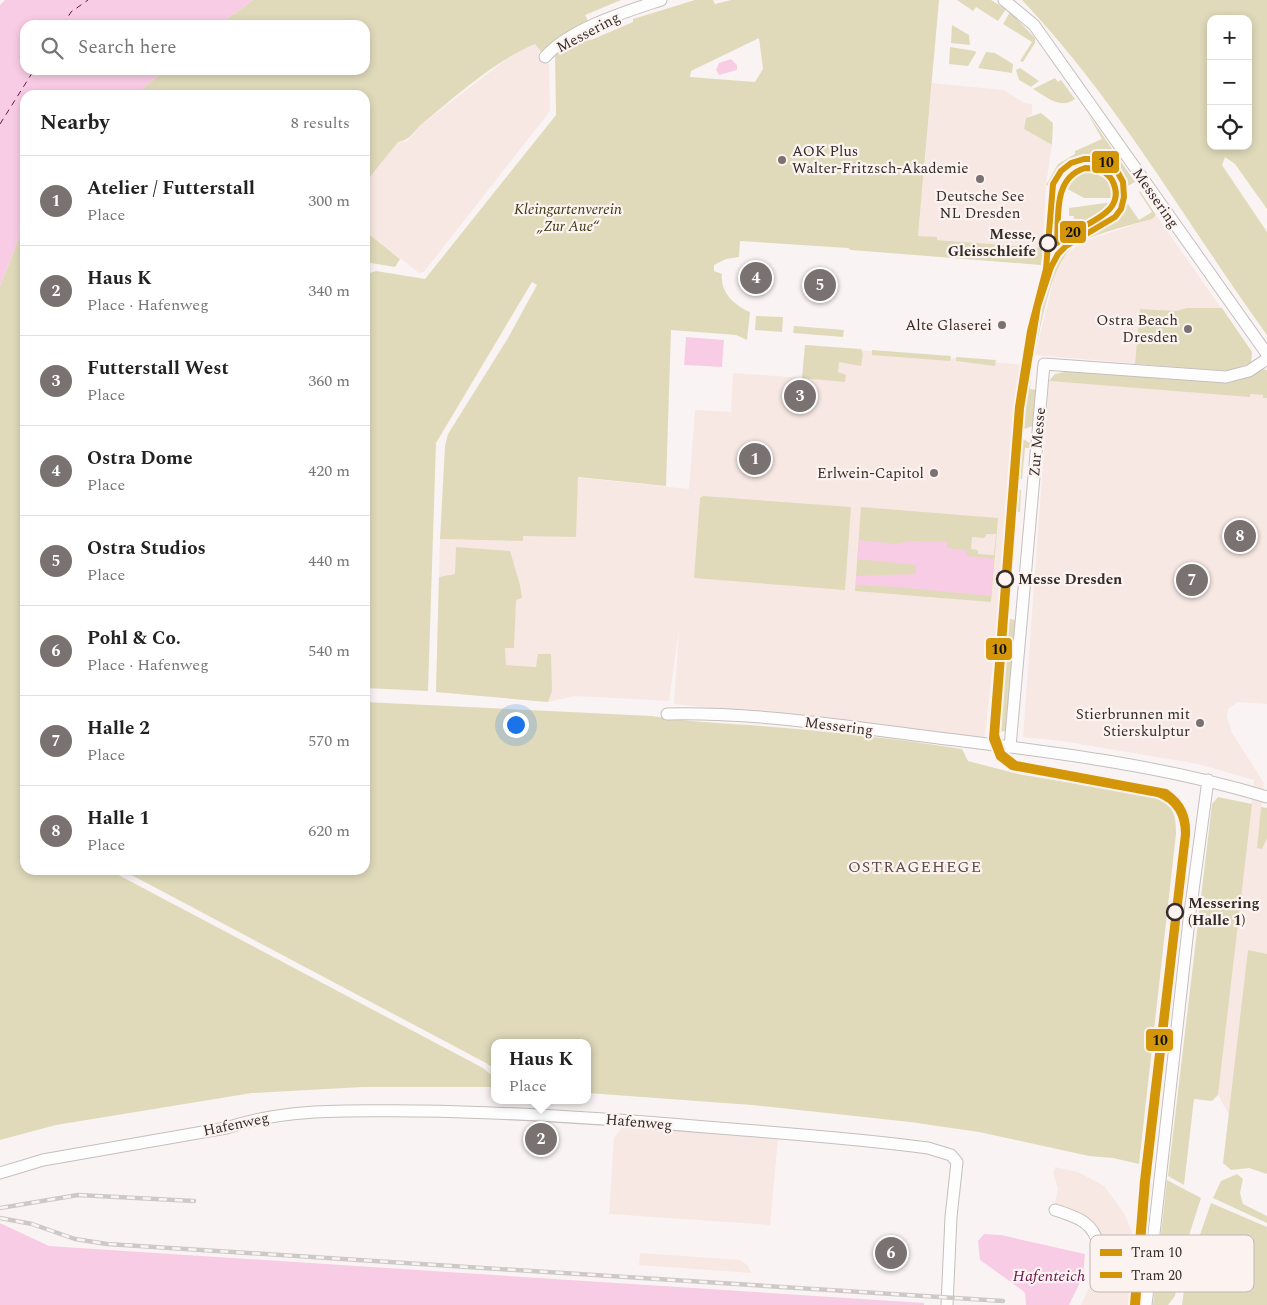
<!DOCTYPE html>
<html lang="en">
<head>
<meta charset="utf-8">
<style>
  :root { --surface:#fff; --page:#f6f6f6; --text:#222; --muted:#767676; --line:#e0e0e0; --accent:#797270 }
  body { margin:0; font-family:Spectral,serif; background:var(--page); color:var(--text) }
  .controls { position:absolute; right:15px; top:15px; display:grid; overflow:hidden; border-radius:10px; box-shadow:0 2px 8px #0003 }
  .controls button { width:45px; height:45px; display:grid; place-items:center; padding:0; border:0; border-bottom:1px solid var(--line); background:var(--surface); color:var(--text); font:25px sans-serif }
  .you { position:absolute; left:515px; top:724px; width:18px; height:18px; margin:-12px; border:4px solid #fff; border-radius:50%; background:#1a73e8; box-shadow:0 0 0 8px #1a73e833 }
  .badge { display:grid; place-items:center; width:32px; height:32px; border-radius:50%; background:var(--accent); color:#fff; font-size:16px; font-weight:700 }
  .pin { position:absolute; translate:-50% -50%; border:2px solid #fff; box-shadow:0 1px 5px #0006 }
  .popup { position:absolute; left:491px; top:1039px; width:100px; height:65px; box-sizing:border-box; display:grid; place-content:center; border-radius:10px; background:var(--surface); filter:drop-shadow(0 1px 4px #0005); font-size:16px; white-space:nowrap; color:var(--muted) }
  .popup b { font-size:19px; color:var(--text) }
  .popup::after { content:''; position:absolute; left:50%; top:100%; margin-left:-10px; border:10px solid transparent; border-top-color:var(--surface) }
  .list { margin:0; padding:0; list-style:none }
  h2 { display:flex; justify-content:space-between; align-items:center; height:65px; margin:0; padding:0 20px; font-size:21px }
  h2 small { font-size:16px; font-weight:400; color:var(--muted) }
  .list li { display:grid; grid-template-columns:32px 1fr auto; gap:15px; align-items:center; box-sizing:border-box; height:90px; padding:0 20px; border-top:1px solid var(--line) }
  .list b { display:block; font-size:19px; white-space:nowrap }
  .list p { margin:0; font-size:16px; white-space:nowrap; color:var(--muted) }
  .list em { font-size:16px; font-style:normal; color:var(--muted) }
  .icon { flex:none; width:28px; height:28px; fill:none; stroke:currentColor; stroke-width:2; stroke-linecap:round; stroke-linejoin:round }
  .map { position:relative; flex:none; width:1267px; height:1305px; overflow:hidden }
  .search { position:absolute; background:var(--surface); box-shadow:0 2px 8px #0003; left:20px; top:20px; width:350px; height:55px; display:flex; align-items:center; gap:12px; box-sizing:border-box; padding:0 18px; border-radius:15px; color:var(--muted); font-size:19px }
  .panel { position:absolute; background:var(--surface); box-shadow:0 2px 8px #0003; left:20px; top:90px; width:350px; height:785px; border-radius:15px }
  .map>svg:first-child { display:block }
  .built { fill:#f8e8e3 }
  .green { fill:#e0dabb; fill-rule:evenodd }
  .water { fill:#f9cce5 }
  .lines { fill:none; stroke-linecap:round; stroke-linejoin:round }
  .ferry { stroke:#6a134f; stroke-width:1; stroke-dasharray:6 5; stroke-linecap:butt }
  .minor-casing { stroke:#c5bfbe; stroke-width:13 }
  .minor { stroke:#fefdfd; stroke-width:11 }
  .tram { stroke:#cbcac9; stroke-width:1 }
  .rail-casing { stroke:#cbcac9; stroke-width:4.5 }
  .rail { stroke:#fcf3f0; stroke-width:2.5; stroke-dasharray:8; stroke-linecap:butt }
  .tram-1-casing { stroke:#fcf3f0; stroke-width:10 }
  .tram-2-casing { stroke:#fcf3f0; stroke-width:10 }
  .tram-1 { stroke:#d29608; stroke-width:6 }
  .tram-2 { stroke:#d29608; stroke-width:6 }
  .poi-dot { fill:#797270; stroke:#fcf3f0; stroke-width:2 }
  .stop-dot { fill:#fcf3f0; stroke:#342c29; stroke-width:2.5 }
  .labels { text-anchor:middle; stroke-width:4.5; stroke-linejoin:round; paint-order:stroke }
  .street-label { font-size:15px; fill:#342c29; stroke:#fcf3f0 }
  .poi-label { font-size:15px; fill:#342c29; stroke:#fcf3f0; text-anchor:end }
  .park-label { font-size:15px; font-style:italic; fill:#3c3612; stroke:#fcf3f0 }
  .stop-label { font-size:15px; font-weight:bold; fill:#342c29; stroke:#fcf3f0; text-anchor:start }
  .neighbourhood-label { font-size:16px; letter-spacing:1px; fill:#5f4d46; stroke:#fcf3f0 }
  .water-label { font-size:16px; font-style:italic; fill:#6a134f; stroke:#fcf3f0 }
  .key { fill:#fcf3f0; stroke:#c0b7b4; stroke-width:1 }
  .key-label { font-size:14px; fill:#342c29 }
  .line-badge { stroke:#fcf3f0; stroke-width:2 }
  .pale-badge-label { font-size:14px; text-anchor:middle; font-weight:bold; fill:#111 }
</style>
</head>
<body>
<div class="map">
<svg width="1267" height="1305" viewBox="0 0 1267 1305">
  <rect width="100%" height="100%" fill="#f9f4f3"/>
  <path class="built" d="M535,44L549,63L550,111L424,272L419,273L365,231V183L398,142L407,141L422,124L516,52Z
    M932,83L1004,90L1024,103L1032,104V114L1026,118L1024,129L1052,145L1046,185L1043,248L937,240V238L918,236Z
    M1156,215L1252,352L1251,363L1223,371L1035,355L1055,273L1063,257L1081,242L1151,219Z
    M805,345L1025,365L985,737L674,704L679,630L669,701L575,696L548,702L436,692L440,539L523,541L525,512L564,476L689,489L695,410L731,412L733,373L802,378Z
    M1049,381L1250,396V394L1263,395V398H1267V704L1238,702L1228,709L1227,716L1232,733L1264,783L1257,848L1267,838V1174L1259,1170L1218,1095L1254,780L1198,764L1062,741L1023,737Z
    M627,1126L778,1139L770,1225L609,1214L614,1138L621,1128Z
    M1055,1167L1078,1172L1104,1186L1124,1213L1133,1235L1134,1248L1130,1305H1081L1092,1281L1095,1246H1104L1099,1230L1091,1220L1079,1213L1054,1206L1058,1189L1053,1173Z
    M640,1253L741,1260L748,1266L751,1273L639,1265Z"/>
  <path class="green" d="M253,0H621L585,15L589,22L542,53L535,44C496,60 457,95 424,122C414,130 411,140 398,142L365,183V95H135L165,70H365V25H218Z
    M695,0H713L715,4L731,0H939L918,236L937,237V240L1043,248L1041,265L851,250L848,248L740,241L739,257L726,259L714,265V271L722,274C720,292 734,305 750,312L747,340L736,335L671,330L666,486L578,477L576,537L523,536V541L440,539L445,446L448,434L508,338L537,285L532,282L436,443L428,691L365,688V282L370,273L376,271L425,279L556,115L555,54L587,36L591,40L633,22V19ZM759,38L763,69L755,82L690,77L691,71Z
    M957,0H991L1006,9L998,21L976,7L973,11Z
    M1022,0H1267V209L1235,164L1225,157L1222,165L1267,232V335C1186,223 1118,101 1022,0ZM1211,19H1248V146H1211Z
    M1010,12L1035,38V43L1023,62L1020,61L1032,42L1003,24Z
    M952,25L969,35L970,45L951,43Z
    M950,47L975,51L976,53L968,66L949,64Z
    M986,52L995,53L1013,64L1012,73L978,68Z
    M1020,68L1039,81L1031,87L1019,80L1016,70Z
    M1055,78L1058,82L1061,80L1075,99C1060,110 1047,97 1033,89Z
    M1041,113L1053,123L1052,145L1024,129L1026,118Z
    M1088,114L1135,182L1126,187C1117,147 1060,146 1050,186L1046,185L1058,164L1075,154V151L1102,139Z
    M1092,170C1104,174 1114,184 1112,198H1084L1064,187C1069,175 1079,170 1092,170Z
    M1140,191L1156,215L1152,219C1131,225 1087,235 1072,248C1050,266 1040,330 1034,359H1031L1042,306L1056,261L1075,242L1114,223L1128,204L1139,220L1152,212L1139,192Z
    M1113,202L1104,216L1079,227L1061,239L1064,224H1073L1074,216H1069V208Z
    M25,223V870H109L483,1068L495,1078V1087H363L252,1093L56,1125L0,1140V286Z
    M365,231L400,259L395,267L365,262Z
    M1187,308H1222L1252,352L1251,363L1229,371L1135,364L1140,309L1176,311Z
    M756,316L783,317L782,332L755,330Z
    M794,326L844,330L843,337L793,333Z
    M805,345L861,349L863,354L861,366L839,362L838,372L846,375L845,382L802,378Z
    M872,350L951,356L950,361L872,355Z
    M956,357L996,360L995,366L956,361Z
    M1261,369L1267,370V398H1263V395L1250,394V397L1049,381L1055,374L1072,370L1224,381L1241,379Z
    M1028,373L1031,374L1030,389L1036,390L1033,426L1021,430Z
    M1021,438L1032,444V448H1025L1022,479H1019L1018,489L1021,490L1020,512L1015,511Z
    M703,496L851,507L845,590L694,578L700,498Z
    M861,507L998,518L991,602L855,591ZM987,534H996L994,555L978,554V550L971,549L972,537L984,538Z
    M456,547L510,551L520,585L522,598L516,600L514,648H505L506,665L536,667L538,654H551L552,691L548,702L436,692L439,577L455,574Z
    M1007,618L1014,620L1018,618L1007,731L997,732Z
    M365,702L652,716C692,723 733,723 773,727C837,732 900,739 962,749L968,761L1018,774L1156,797C1174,806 1176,815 1176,834L1139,1164L1113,1158L1089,1156L979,1132L910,1122L752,1105L587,1093V1043H495V1069L486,1063L122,870H365Z
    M1218,797L1252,804L1218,1095L1212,1101L1194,1099L1184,1185L1168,1176L1212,804Z
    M1261,807L1267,808V838L1262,849L1257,848Z
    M1248,950L1267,954V1174L1249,1168L1231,1170L1223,1163Z
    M1237,1174L1243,1179L1240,1193L1243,1204L1267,1216V1223L1213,1198L1221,1181Z
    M1141,1180L1152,1183L1139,1305H1130Z
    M1167,1180L1201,1198L1181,1260L1175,1296L1168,1305H1153Z
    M1211,1203L1267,1227V1305H1182L1186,1275Z"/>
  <path class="water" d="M5,0H253L218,25H25V70H165L135,95H25V223L0,286V5Z
    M731,59L737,65V70L719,75L716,70L719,63Z
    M686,337L724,340L722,367L684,365Z
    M859,540L896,544L909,541L947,542V548L967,550L966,556L994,559L991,596L897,587L856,585V576L916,574V565L857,559Z
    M0,1223L49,1246L924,1303V1305H0Z
    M984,1234L1001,1235L1085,1254L1083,1276L1069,1305H1026L1025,1293L1022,1290L980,1260L978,1241Z"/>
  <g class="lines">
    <path class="ferry" d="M63,25L71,12L88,0
      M0,124L34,70"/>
    <g class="minor-casing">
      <path id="minor" d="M1004,0L1034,25L1267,354
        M545,57C571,28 625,12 661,0
        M667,714C755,712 844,726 931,737C1043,751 1159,764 1267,797
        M1010,747L1044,364L1226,377L1249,371L1267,359
        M0,1173L43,1160L226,1128C288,1107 355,1111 420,1111C516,1112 611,1119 706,1127C780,1133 854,1138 928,1148L951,1155L957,1162L951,1217L947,1305
        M1055,1210C1077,1217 1094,1222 1099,1247
        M1146,1305L1189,920L1208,780"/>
    </g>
    <use href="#minor" class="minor"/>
    <path class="tram" d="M1046,269C1050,256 1055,243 1057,229C1059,207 1053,174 1080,166C1089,164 1099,166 1106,171C1112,176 1116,183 1117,191C1120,220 1088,221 1071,235C1060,244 1055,257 1050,270"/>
    <g class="rail-casing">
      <path id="rail" d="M0,1208L78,1195L194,1201
        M0,1218L32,1224L75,1239L107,1244L1003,1301"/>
    </g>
    <use href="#rail" class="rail"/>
    <g class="tram-1-casing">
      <path id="tram-1" d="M1133,1305L1143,1181L1184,834C1184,814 1176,801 1158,794L1012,767L999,757L992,739L1018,407L1030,331L1046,269L1053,184L1061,171L1071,163L1084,159H1096L1108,163L1117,171L1123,182L1124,197L1121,209L1115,217L1066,246L1058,254L1051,267L1038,306L1021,408L996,735L1002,753L1016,764L1166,792C1182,803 1188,816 1187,835L1147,1181L1137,1305"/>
    </g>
    <g class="tram-2-casing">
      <path id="tram-2" d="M1085,168C1096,168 1106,170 1112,180C1131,216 1075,225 1057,243C1059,215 1053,178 1085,168Z"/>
    </g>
    <use href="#tram-1" class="tram-1"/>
    <use href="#tram-2" class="tram-2"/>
  </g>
  <g class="poi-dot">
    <circle cx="782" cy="160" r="5"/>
    <circle cx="980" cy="179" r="5"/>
    <circle cx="1002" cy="325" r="5"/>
    <circle cx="1188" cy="329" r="5"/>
    <circle cx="934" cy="473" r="5"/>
    <circle cx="1200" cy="723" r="5"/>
  </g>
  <g class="stop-dot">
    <circle cx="1048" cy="243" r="8"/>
    <circle cx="1005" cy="579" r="8"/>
    <circle cx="1175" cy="912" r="8"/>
  </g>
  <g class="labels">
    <g class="street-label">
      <text transform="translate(588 32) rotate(-28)" y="5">Messering</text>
      <text transform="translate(1156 198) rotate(55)" y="5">Messering</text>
      <text transform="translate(1037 442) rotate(-85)" y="5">Zur Messe</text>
      <text transform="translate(839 726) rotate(7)" y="5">Messering</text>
      <text transform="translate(639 1122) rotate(5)" y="5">Hafenweg</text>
      <text transform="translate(236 1124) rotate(-12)" y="5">Hafenweg</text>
    </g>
    <g class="poi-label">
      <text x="792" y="156" text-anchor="start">AOK Plus<tspan x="792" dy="17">Walter-Fritzsch-Akademie</tspan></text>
      <text x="980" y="201" text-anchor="middle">Deutsche See<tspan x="980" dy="17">NL Dresden</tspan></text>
      <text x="1178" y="325">Ostra Beach<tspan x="1178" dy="17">Dresden</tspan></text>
      <text x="992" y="330">Alte Glaserei</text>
      <text x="924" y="478">Erlwein-Capitol</text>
      <text x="1190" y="719">Stierbrunnen mit<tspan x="1190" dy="17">Stierskulptur</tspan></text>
    </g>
    <g class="park-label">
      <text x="568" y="214">Kleingartenverein<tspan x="568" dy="17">„Zur Aue“</tspan></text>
    </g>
    <g class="stop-label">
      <text x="1036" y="239" text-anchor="end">Messe,<tspan x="1036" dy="17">Gleisschleife</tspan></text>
      <text x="1018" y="584">Messe Dresden</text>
      <text x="1188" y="908">Messering<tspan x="1188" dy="17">(Halle 1)</tspan></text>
    </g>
    <g class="neighbourhood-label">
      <text x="915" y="872">OSTRAGEHEGE</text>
    </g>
    <g class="water-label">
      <text x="1049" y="1281">Hafenteich</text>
    </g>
  </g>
  <rect x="1090" y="1235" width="164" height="57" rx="8" class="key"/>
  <rect x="1100" y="1249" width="22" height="7" fill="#d29608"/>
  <rect x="1100" y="1272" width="22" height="6" fill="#d29608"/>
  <g class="key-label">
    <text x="1131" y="1257">Tram 10</text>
    <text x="1131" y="1280">Tram 20</text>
  </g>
  <g class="line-badge">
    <rect x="1091" y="150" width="29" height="24" rx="5" fill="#d29608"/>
    <rect x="1059" y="220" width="28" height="24" rx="5" fill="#d29608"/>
    <rect x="985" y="637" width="28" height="24" rx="5" fill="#d29608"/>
    <rect x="1145" y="1028" width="29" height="24" rx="5" fill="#d29608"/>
  </g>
  <g class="pale-badge-label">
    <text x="1106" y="167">10</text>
    <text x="1073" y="237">20</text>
    <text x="999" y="654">10</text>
    <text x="1160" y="1045">10</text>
  </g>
</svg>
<div class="controls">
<button>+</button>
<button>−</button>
<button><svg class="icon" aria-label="locate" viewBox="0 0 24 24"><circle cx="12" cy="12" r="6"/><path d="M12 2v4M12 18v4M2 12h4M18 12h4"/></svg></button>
</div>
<div class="you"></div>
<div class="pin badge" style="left:755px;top:459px">1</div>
<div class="pin badge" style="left:541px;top:1139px">2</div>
<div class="popup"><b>Haus K</b>Place</div>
<div class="pin badge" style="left:800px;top:396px">3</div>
<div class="pin badge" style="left:756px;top:278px">4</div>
<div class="pin badge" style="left:820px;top:285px">5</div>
<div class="pin badge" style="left:891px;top:1253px">6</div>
<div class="pin badge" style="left:1192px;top:580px">7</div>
<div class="pin badge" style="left:1240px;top:536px">8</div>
<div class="search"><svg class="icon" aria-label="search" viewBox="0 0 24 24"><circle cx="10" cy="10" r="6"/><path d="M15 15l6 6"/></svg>Search here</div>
<section class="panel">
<h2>Nearby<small>8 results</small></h2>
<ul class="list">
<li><span class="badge">1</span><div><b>Atelier / Futterstall</b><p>Place</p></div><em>300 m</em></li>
<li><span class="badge">2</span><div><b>Haus K</b><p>Place · Hafenweg</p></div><em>340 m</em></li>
<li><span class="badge">3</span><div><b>Futterstall West</b><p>Place</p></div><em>360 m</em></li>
<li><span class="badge">4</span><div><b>Ostra Dome</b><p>Place</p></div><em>420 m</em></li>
<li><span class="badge">5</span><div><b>Ostra Studios</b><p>Place</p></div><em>440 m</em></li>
<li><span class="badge">6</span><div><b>Pohl &amp; Co.</b><p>Place · Hafenweg</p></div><em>540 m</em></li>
<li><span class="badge">7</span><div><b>Halle 2</b><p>Place</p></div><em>570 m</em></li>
<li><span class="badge">8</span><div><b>Halle 1</b><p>Place</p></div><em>620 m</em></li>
</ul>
</section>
</div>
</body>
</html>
